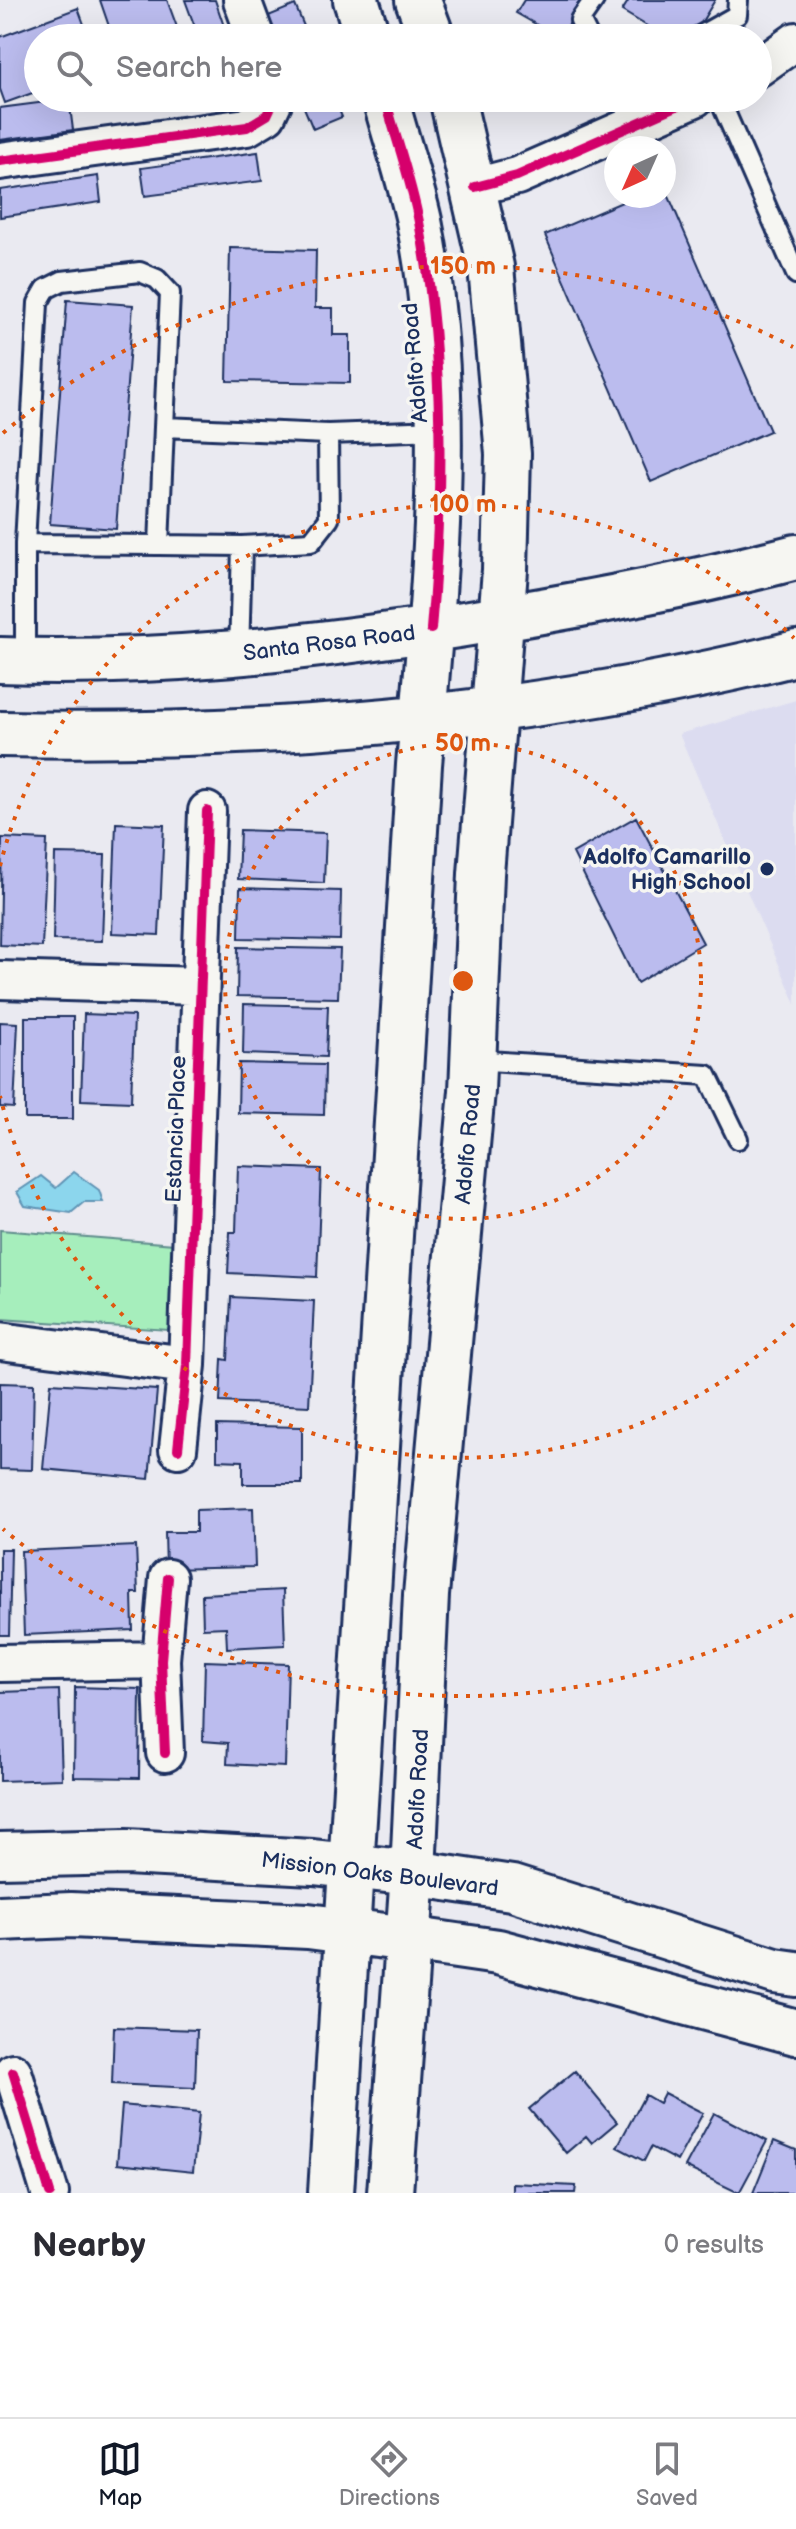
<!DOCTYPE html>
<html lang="en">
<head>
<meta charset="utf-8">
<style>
  :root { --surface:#fff; --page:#f2f2f3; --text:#2b2b33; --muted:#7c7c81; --line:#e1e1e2; --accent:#111827 }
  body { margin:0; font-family:"Balsamiq Sans",sans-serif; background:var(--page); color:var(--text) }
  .compass { position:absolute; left:604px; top:136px; width:72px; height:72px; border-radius:50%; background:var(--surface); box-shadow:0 8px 32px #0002; rotate:225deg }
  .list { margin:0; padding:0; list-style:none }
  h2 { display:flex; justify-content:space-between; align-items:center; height:104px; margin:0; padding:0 32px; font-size:34px }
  h2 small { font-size:26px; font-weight:400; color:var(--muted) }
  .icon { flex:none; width:44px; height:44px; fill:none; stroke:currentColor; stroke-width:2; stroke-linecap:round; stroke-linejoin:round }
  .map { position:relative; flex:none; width:796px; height:2193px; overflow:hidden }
  .search { position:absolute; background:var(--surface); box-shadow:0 8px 32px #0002; left:24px; right:24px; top:24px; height:88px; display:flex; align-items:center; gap:20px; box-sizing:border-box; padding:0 28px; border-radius:44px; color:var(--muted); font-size:30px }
  .sheet { height:224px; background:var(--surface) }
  nav { display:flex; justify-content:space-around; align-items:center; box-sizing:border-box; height:112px; border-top:2px solid var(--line); background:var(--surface); font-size:22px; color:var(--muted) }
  nav a { display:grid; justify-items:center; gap:4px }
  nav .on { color:var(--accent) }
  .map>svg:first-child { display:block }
  .built { fill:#dcdcf0 }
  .green { fill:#a6eebc; stroke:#608e8d; stroke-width:2 }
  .water { fill:#8cd6ed; stroke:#5f93b4; stroke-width:2 }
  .building { fill:#bbbcee; stroke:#1b2f5e; stroke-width:2 }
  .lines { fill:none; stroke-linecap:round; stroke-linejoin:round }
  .lane-casing { stroke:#1b2f5e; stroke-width:24 }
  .street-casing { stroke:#1b2f5e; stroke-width:42 }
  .secondary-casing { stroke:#1b2f5e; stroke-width:50 }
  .lane { stroke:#f6f6f2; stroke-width:18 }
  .street { stroke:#f6f6f2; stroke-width:36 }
  .secondary { stroke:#f6f6f2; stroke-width:44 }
  .cycleway-casing { stroke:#f6f6f2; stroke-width:15 }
  .cycleway { stroke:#d6006c; stroke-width:10 }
  .ring { fill:none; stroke:#de5710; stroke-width:4; stroke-dasharray:4 8 }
  .poi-dot { fill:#1b2f5e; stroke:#f6f6f2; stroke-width:3 }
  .labels { text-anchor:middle; stroke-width:7; stroke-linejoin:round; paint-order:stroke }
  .street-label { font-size:22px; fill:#1b2f5e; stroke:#f6f6f2 }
  .poi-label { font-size:22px; font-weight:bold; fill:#1b2f5e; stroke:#f6f6f2; text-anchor:end }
  .centre { fill:#de5710; stroke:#f6f6f2; stroke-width:4 }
  .ring-label { font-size:24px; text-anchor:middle; font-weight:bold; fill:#de5710; stroke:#f6f6f2; stroke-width:7; stroke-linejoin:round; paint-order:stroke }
</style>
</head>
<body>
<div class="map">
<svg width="796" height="2193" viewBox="0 0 796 2193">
  <rect width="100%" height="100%" fill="#eaeaf1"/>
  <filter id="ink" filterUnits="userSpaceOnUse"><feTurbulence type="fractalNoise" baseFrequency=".0125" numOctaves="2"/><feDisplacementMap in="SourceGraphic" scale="16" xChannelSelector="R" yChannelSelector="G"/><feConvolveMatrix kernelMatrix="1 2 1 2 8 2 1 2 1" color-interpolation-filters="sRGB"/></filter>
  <g filter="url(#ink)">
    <path class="built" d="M796,700V1004L679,734Z"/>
    <path class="green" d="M0,1230L174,1244L169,1330L0,1319Z"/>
    <path class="water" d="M74,1172L99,1190L103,1202H84L71,1213L25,1206L17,1192L41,1176L56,1188Z"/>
    <path class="building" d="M100,0H167L181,38H113Z
      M185,0H215L228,38H199Z
      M524,0H584L560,38L516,13Z
      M629,0H715L692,38H667L622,11Z
      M295,5L309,38H274L266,17Z
      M78,8L89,38H38V91L5,103L0,89V37Z
      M300,98H334L342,117L313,129Z
      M69,99L73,130L0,140V108Z
      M258,152L262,181L145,196L141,168Z
      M98,176L101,202L0,217V190Z
      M664,185L770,431L651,482L545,235L636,196H664Z
      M230,248L316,250L315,308H333V335H350V383L227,381Z
      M67,300L133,305L116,529L50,524Z
      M636,817L703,943L637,983L573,853Z
      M116,823L164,825L159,935L112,933Z
      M240,830L326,833L324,883L238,879Z
      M2,838L47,840L42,947L0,945Z
      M55,854L105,855L102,941L53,940Z
      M240,888L341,891L340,940L239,938Z
      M238,947L340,949L338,998L237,996Z
      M244,1004L328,1006L326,1057L243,1054Z
      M84,1014L134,1016L131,1102L81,1100Z
      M25,1017H73V1119H25Z
      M0,1022L18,1023L14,1108L0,1107Z
      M239,1063L325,1065L324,1115L238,1113Z
      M238,1166L321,1169L317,1277L228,1273L230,1232H236Z
      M231,1297L314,1301L309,1406L220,1402L222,1359L228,1360Z
      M0,1383L34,1384L32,1470L0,1469Z
      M51,1383L157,1390L149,1479L43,1469Z
      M217,1425L302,1427V1484H243V1461L217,1460Z
      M253,1508L255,1567L166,1569L165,1532H196V1510Z
      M136,1546L138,1593H132L133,1630L24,1635L21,1551Z
      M0,1549H11L9,1635H0Z
      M283,1590L285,1645L227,1648L226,1627L203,1628L202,1594Z
      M205,1661L288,1664L285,1767L227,1764L228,1743L203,1741Z
      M75,1687L140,1689L139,1778L74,1777Z
      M59,1690L62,1779L0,1781V1692Z
      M114,2027L197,2030L195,2088L112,2084Z
      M575,2071L617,2122L592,2143L586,2136L566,2153L529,2109Z
      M664,2093L703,2113L677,2161L651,2147L644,2161L617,2147L645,2095L659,2103Z
      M122,2105L199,2113L193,2172L117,2164Z
      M714,2113L767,2141L739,2193L685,2167Z
      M774,2141L796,2150V2193H753Z
      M512,2183L576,2186L575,2193H512Z"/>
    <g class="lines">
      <g class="lane-casing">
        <path id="lane" d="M589,38L580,20L594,0
          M696,38L737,15L738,0
          M620,98L635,124
          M719,98L796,274
          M25,544L38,303L46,289L62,281L140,272L157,279L170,293L164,427
          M242,546L159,545L164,427L328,434
          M239,654L242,546L311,542L329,519L328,434L439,430
          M25,660V544L159,545
          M473,1060L707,1075L738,1139"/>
      </g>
      <g class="street-casing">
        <path id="street" d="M242,0L256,38
          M758,68L796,41
          M0,161L247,127L267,115L275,98
          M475,187L517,176L695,98
          M0,980L199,986
          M0,1341L187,1365
          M178,1449L187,1365L207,811
          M0,1663L161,1660
          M165,1753L161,1660L168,1578
          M13,2072L50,2193"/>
      </g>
      <g class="secondary-casing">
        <path id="secondary" d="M356,0L368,38
          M418,0L432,38
          M0,660C158,665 302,649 458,625C571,607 685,586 796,557
          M0,734C266,739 537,718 796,653
          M0,1855L126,1852L313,1862L413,1873L512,1888L775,1971L796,1974
          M0,1918L71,1915L308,1926L408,1939L498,1952L796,2032
          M331,2193L419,765C434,585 455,401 419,221C410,180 396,139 385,98
          M390,2193L413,1873L426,1595L472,1091L481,874L505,570L508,454L491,267L452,98"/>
      </g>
      <use href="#lane" class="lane"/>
      <use href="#street" class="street"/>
      <use href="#secondary" class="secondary"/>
      <g class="cycleway-casing">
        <path id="cycleway" d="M385,98C396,139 411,180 419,222C445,355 443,495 431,629
          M0,161L247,127L267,115L275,98
          M475,187L517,176L695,98
          M178,1449L187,1365L207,811
          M165,1753L161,1660L168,1578
          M13,2072L50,2193"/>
      </g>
      <use href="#cycleway" class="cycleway"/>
    </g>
  </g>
  <g class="ring">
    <circle cx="463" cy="981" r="238"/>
    <path d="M794 1324A477 477 0 0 1 0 1096M0 866A477 477 0 0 1 794 638"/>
    <path d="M793 1615A715 715 0 0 1 3 1529M3 433A715 715 0 0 1 793 347"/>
  </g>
  <circle class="poi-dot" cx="767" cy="869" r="8"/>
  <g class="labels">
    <g class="street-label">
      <text transform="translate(414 363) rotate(-95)" y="8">Adolfo Road</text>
      <text transform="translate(329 642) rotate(-7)" y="8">Santa Rosa Road</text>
      <text transform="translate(175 1129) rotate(-88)" y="8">Estancia Place</text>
      <text transform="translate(467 1144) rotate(-85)" y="8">Adolfo Road</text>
      <text transform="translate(417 1789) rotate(-87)" y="8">Adolfo Road</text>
      <text transform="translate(380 1873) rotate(7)" y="8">Mission Oaks Boulevard</text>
    </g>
    <g class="poi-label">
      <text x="751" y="864">Adolfo Camarillo<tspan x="751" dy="25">High School</tspan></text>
    </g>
  </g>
  <circle cx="463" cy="981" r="12" class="centre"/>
  <g class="ring-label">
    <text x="463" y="274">150 m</text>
    <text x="463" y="512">100 m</text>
    <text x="463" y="751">50 m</text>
  </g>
</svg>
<svg class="compass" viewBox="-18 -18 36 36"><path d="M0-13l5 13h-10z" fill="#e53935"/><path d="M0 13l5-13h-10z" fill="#7c7c81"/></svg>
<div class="search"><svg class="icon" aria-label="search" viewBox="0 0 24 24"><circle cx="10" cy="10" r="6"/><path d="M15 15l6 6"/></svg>Search here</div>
</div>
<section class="sheet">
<h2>Nearby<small>0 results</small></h2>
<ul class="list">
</ul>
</section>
<nav>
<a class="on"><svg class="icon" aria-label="map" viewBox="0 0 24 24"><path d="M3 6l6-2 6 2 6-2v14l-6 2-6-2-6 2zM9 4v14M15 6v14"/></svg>Map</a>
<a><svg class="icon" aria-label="directions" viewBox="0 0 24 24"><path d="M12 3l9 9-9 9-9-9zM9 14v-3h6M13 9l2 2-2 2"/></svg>Directions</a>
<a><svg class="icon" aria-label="saved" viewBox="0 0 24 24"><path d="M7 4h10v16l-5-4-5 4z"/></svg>Saved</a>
</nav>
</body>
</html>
